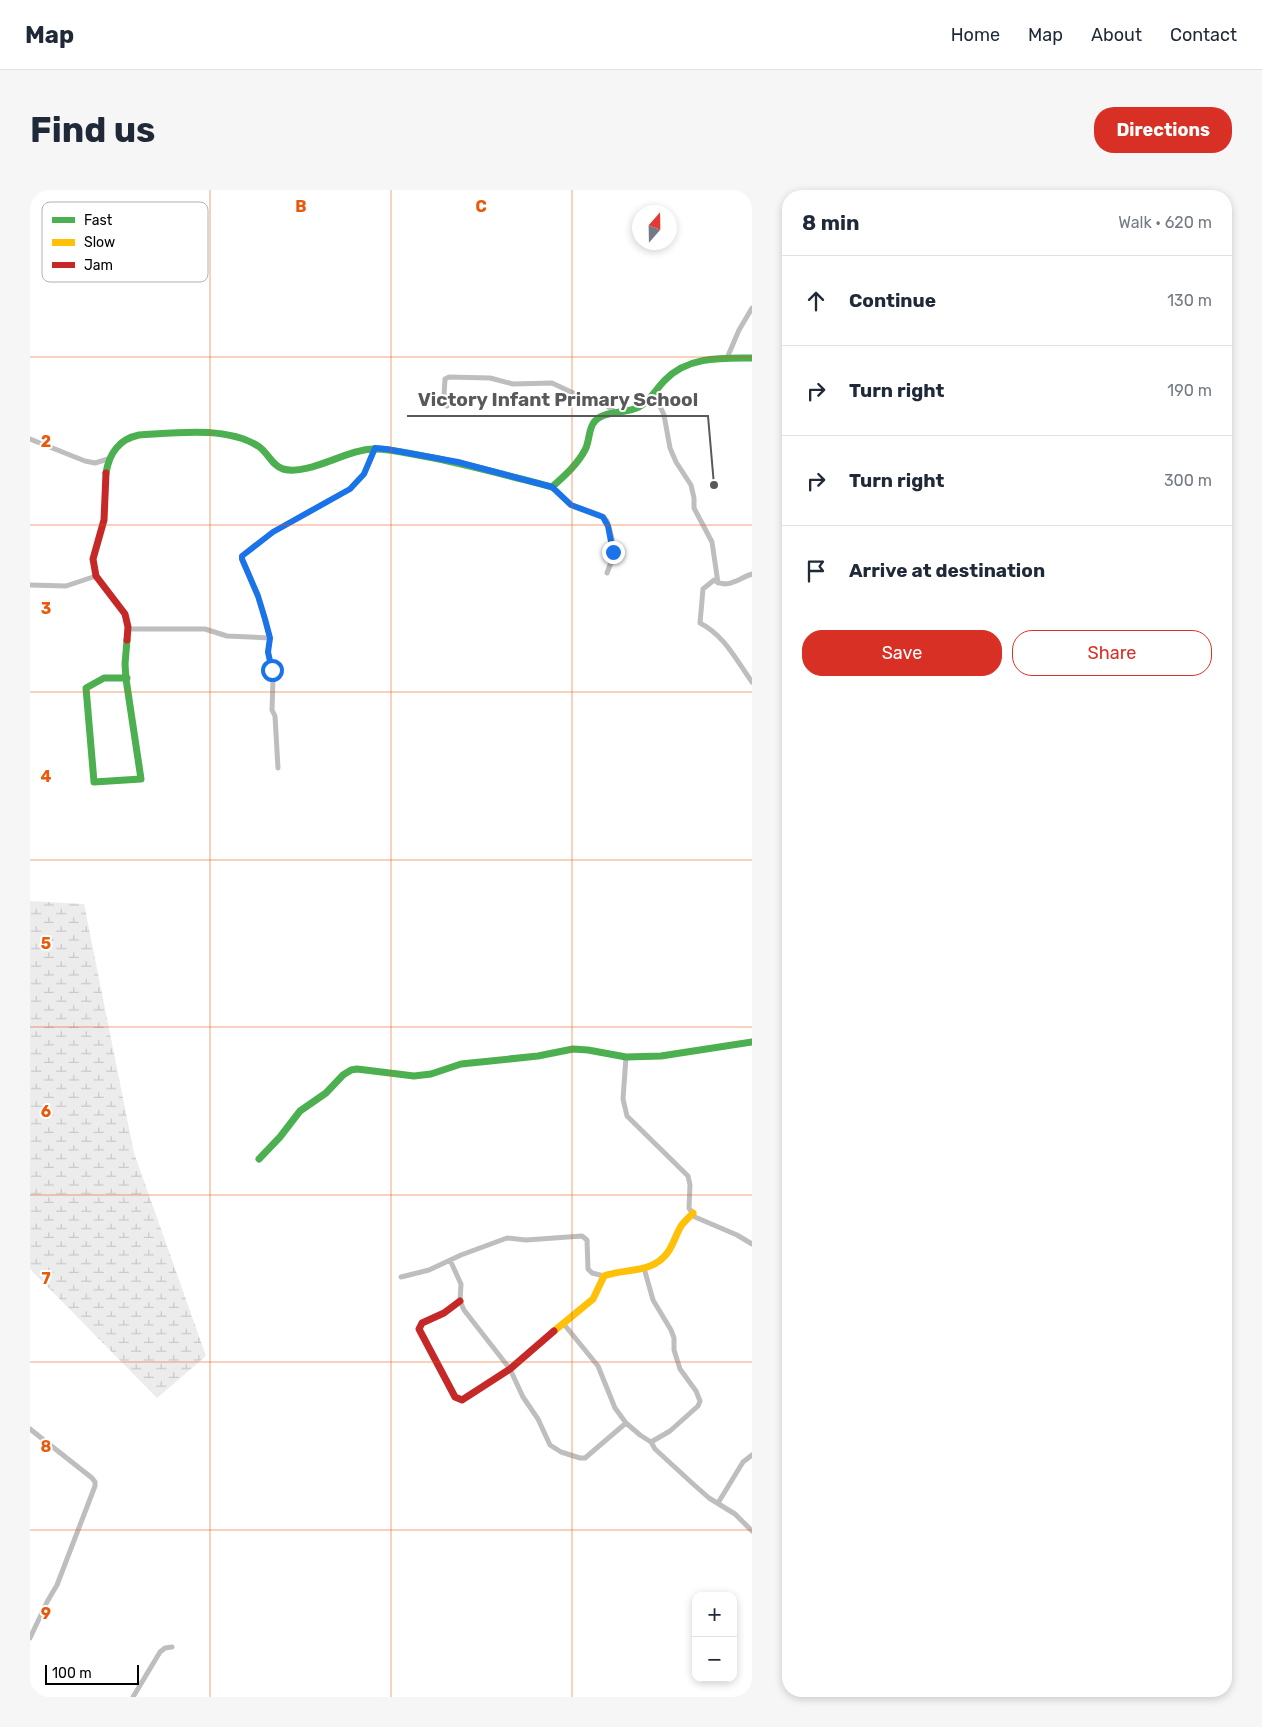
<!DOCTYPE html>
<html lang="en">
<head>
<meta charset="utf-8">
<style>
  :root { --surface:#fff; --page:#f6f6f7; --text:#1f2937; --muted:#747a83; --line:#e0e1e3; --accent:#d93025 }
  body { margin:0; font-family:Rubik,sans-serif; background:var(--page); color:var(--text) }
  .controls { position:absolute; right:15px; bottom:15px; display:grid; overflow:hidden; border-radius:10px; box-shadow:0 2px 8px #0003 }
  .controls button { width:45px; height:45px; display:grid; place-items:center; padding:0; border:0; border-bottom:1px solid var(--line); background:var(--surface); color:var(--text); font:25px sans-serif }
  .compass { position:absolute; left:602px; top:15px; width:45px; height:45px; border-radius:50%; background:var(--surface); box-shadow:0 2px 8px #0003; rotate:20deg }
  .scale { position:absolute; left:15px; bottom:12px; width:94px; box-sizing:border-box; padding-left:5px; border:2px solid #000; border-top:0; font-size:14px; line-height:18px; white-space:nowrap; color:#000; -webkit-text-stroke:4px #fff; paint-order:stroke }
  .stop { position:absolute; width:15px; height:15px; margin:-11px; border:4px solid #1a73e8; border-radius:50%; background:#fff }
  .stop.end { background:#1a73e8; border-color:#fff; box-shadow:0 1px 5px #0008 }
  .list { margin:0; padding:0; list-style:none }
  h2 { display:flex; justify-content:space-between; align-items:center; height:65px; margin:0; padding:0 20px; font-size:21px }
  h2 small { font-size:16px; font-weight:400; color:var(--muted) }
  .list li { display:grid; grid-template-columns:32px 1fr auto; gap:15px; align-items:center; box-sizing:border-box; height:90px; padding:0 20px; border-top:1px solid var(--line) }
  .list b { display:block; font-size:19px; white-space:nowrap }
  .list em { font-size:16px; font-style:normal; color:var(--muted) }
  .actions { display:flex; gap:10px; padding:15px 20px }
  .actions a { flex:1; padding:11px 0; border:1px solid var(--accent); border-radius:20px; text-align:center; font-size:18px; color:var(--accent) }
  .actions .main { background:var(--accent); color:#fff }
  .icon { flex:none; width:28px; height:28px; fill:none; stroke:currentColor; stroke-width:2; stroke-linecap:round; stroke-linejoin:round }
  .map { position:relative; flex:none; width:722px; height:1507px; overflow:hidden; border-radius:20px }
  header { display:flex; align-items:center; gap:30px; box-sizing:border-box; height:70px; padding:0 25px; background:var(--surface); border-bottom:1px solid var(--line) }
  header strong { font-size:24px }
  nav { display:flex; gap:28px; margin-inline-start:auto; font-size:18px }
  .intro { display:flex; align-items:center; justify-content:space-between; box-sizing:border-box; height:120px; padding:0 30px }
  h1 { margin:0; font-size:35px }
  .button { padding:12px 22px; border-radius:20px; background:var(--accent); color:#fff; font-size:18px; font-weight:700 }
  main { display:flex; gap:30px; padding:0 30px }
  aside { flex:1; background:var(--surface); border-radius:20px; box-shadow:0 2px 8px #0003 }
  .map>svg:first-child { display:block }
  .wetland { fill:url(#wetland-marsh) }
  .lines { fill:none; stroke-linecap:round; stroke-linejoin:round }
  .street { stroke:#bebebe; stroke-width:5 }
  .fast { stroke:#4caf50; stroke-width:7 }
  .slow { stroke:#ffc107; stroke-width:7 }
  .jam { stroke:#c62828; stroke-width:7 }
  .route { stroke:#1a73e8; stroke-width:6 }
  .grid { fill:none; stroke:#e8590c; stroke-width:1; stroke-opacity:0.55 }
  .key { fill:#fff; stroke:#b2b2b2; stroke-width:1 }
  .key-label { font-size:14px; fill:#000 }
  .grid-label { font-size:16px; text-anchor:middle; font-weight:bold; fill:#e8590c; stroke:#fff; stroke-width:4; stroke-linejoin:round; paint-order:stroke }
  .leader { fill:none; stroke:#595959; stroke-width:2 }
  .callout-dot { fill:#595959; stroke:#fff; stroke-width:2 }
  .callout-label { font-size:19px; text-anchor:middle; font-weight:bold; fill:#595959; stroke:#fff; stroke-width:4; stroke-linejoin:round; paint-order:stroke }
</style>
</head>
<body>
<header>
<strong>Map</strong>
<nav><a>Home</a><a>Map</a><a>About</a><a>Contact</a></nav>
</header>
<div class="intro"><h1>Find us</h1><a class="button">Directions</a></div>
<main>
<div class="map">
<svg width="722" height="1507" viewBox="0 0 722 1507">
  <defs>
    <pattern id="wetland-marsh" width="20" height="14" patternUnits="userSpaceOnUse" patternTransform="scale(1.25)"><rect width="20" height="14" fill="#ececec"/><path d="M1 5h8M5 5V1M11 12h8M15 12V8" fill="none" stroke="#c9c9c9"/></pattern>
  </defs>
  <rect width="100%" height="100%" fill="#fff"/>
  <path class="wetland" d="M0,711L54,714L104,963L176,1166L127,1208L0,1079Z"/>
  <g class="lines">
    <path class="street" d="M697,168L709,140L722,118
      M624,203L634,225L640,258L646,272L661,295L664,308V318L682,352L688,393
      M417,216L414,205L415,189L419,187L460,188L483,194L522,193L556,209L573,213L588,224
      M0,249L55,271L65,273L78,269
      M522,297L541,315L570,325L577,331L582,348L583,367L577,383
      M722,384C709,388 698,400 684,390L673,399L670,433C695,446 706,470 722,492
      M0,395L36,396L66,386
      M98,439H175L197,446L240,448
      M248,578L245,526L242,520L243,490L238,462L240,448L228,406L212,369V366L243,342L320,299L334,284L345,259
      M596,867L593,909L597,926L658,986L660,995L659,1018L665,1027L707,1045L722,1054
      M420,1070L431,1094L430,1111L434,1120L480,1179L493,1207L508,1229L520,1255L531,1262L550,1268H555L596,1233
      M614,1078L623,1110L641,1140L644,1148V1160L650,1179L666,1201L670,1211L668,1216L640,1241L621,1252
      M371,1087L399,1080L431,1065L477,1048L496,1050L552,1046L557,1050L558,1079L562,1083L574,1086
      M533,1133L568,1176L585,1218L596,1233L610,1245L621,1252L625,1259L662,1293L679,1308L705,1324L722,1341
      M0,1239L62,1288L65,1292V1296L27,1395L17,1412L0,1448
      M688,1313L713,1272L722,1265
      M0,1506L2,1507
      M103,1507L130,1462L135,1458L142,1457"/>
    <path class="fast" d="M76,283C79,264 89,249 109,245C145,243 196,236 228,256C237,261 242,276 253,279C279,286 317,259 344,259C361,259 377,263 393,266C437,274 479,286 522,297C534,286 547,275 555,260C560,251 558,238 565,231C575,220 596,224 609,217C620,211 626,199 635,190C658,166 692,168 722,168
      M97,488H74L56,498L64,592L111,589L96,489L95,474L97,450
      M229,969L250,947L270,921L296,903L313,885L321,880L327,879L384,886L401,884L431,874L508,866L543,859L558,860L596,867L631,866L722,852"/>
    <path class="slow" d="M524,1141L563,1109L574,1086C595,1078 623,1084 638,1062C643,1055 646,1045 650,1038C653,1032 659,1028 663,1023"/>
    <path class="jam" d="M76,283L74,330L63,369L66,386L95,424L98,437L97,450
      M430,1111L414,1123L392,1133L389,1139L425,1207L432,1210L480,1179L524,1141"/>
  </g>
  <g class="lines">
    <path class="route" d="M242,480L238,462L240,448L235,429L228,406L212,369V366L243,342L320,299L334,284L345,258L356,259L428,272L522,297L541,315L573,327L578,336L583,362"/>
  </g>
  <path class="grid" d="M180,0V1507M361,0V1507M542,0V1507M0,167H722M0,335H722M0,502H722M0,670H722M0,837H722M0,1005H722M0,1172H722M0,1340H722"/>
  <rect x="12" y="12" width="166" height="80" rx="8" class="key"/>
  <rect x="22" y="27" width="23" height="6" fill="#4caf50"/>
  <rect x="22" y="49" width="23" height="7" fill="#ffc107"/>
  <rect x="22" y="72" width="23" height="6" fill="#c62828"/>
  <g class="key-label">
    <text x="54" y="35">Fast</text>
    <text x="54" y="57">Slow</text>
    <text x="54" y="80">Jam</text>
  </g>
  <g class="grid-label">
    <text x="271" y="22">B</text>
    <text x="451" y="22">C</text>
    <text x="16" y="257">2</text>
    <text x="16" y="424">3</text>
    <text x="16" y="592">4</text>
    <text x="16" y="759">5</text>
    <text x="16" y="927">6</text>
    <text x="16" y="1094">7</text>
    <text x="16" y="1262">8</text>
    <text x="16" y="1429">9</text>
  </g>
  <path class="leader" d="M684 295L678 226H377"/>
  <circle class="callout-dot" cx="684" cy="295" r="5"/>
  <g class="callout-label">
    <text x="528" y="216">Victory Infant Primary School</text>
  </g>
</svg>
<div class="controls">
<button>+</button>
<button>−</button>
</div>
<svg class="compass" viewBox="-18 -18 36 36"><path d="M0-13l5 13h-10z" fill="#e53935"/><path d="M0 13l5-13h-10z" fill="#747a83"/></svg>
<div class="scale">100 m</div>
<div class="stop" style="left:242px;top:480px"></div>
<div class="stop end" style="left:583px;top:362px"></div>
</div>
<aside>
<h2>8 min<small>Walk · 620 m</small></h2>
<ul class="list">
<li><svg class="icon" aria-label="ahead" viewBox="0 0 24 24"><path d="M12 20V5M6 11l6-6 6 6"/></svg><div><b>Continue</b></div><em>130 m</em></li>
<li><svg class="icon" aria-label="right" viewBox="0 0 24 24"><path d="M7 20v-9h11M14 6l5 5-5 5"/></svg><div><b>Turn right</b></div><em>190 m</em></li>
<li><svg class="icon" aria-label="right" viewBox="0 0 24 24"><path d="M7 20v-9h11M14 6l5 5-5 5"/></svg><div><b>Turn right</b></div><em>300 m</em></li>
<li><svg class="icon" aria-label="arrive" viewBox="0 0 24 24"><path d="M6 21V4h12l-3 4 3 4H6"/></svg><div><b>Arrive at destination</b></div></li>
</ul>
<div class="actions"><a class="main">Save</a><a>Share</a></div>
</aside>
</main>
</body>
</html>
